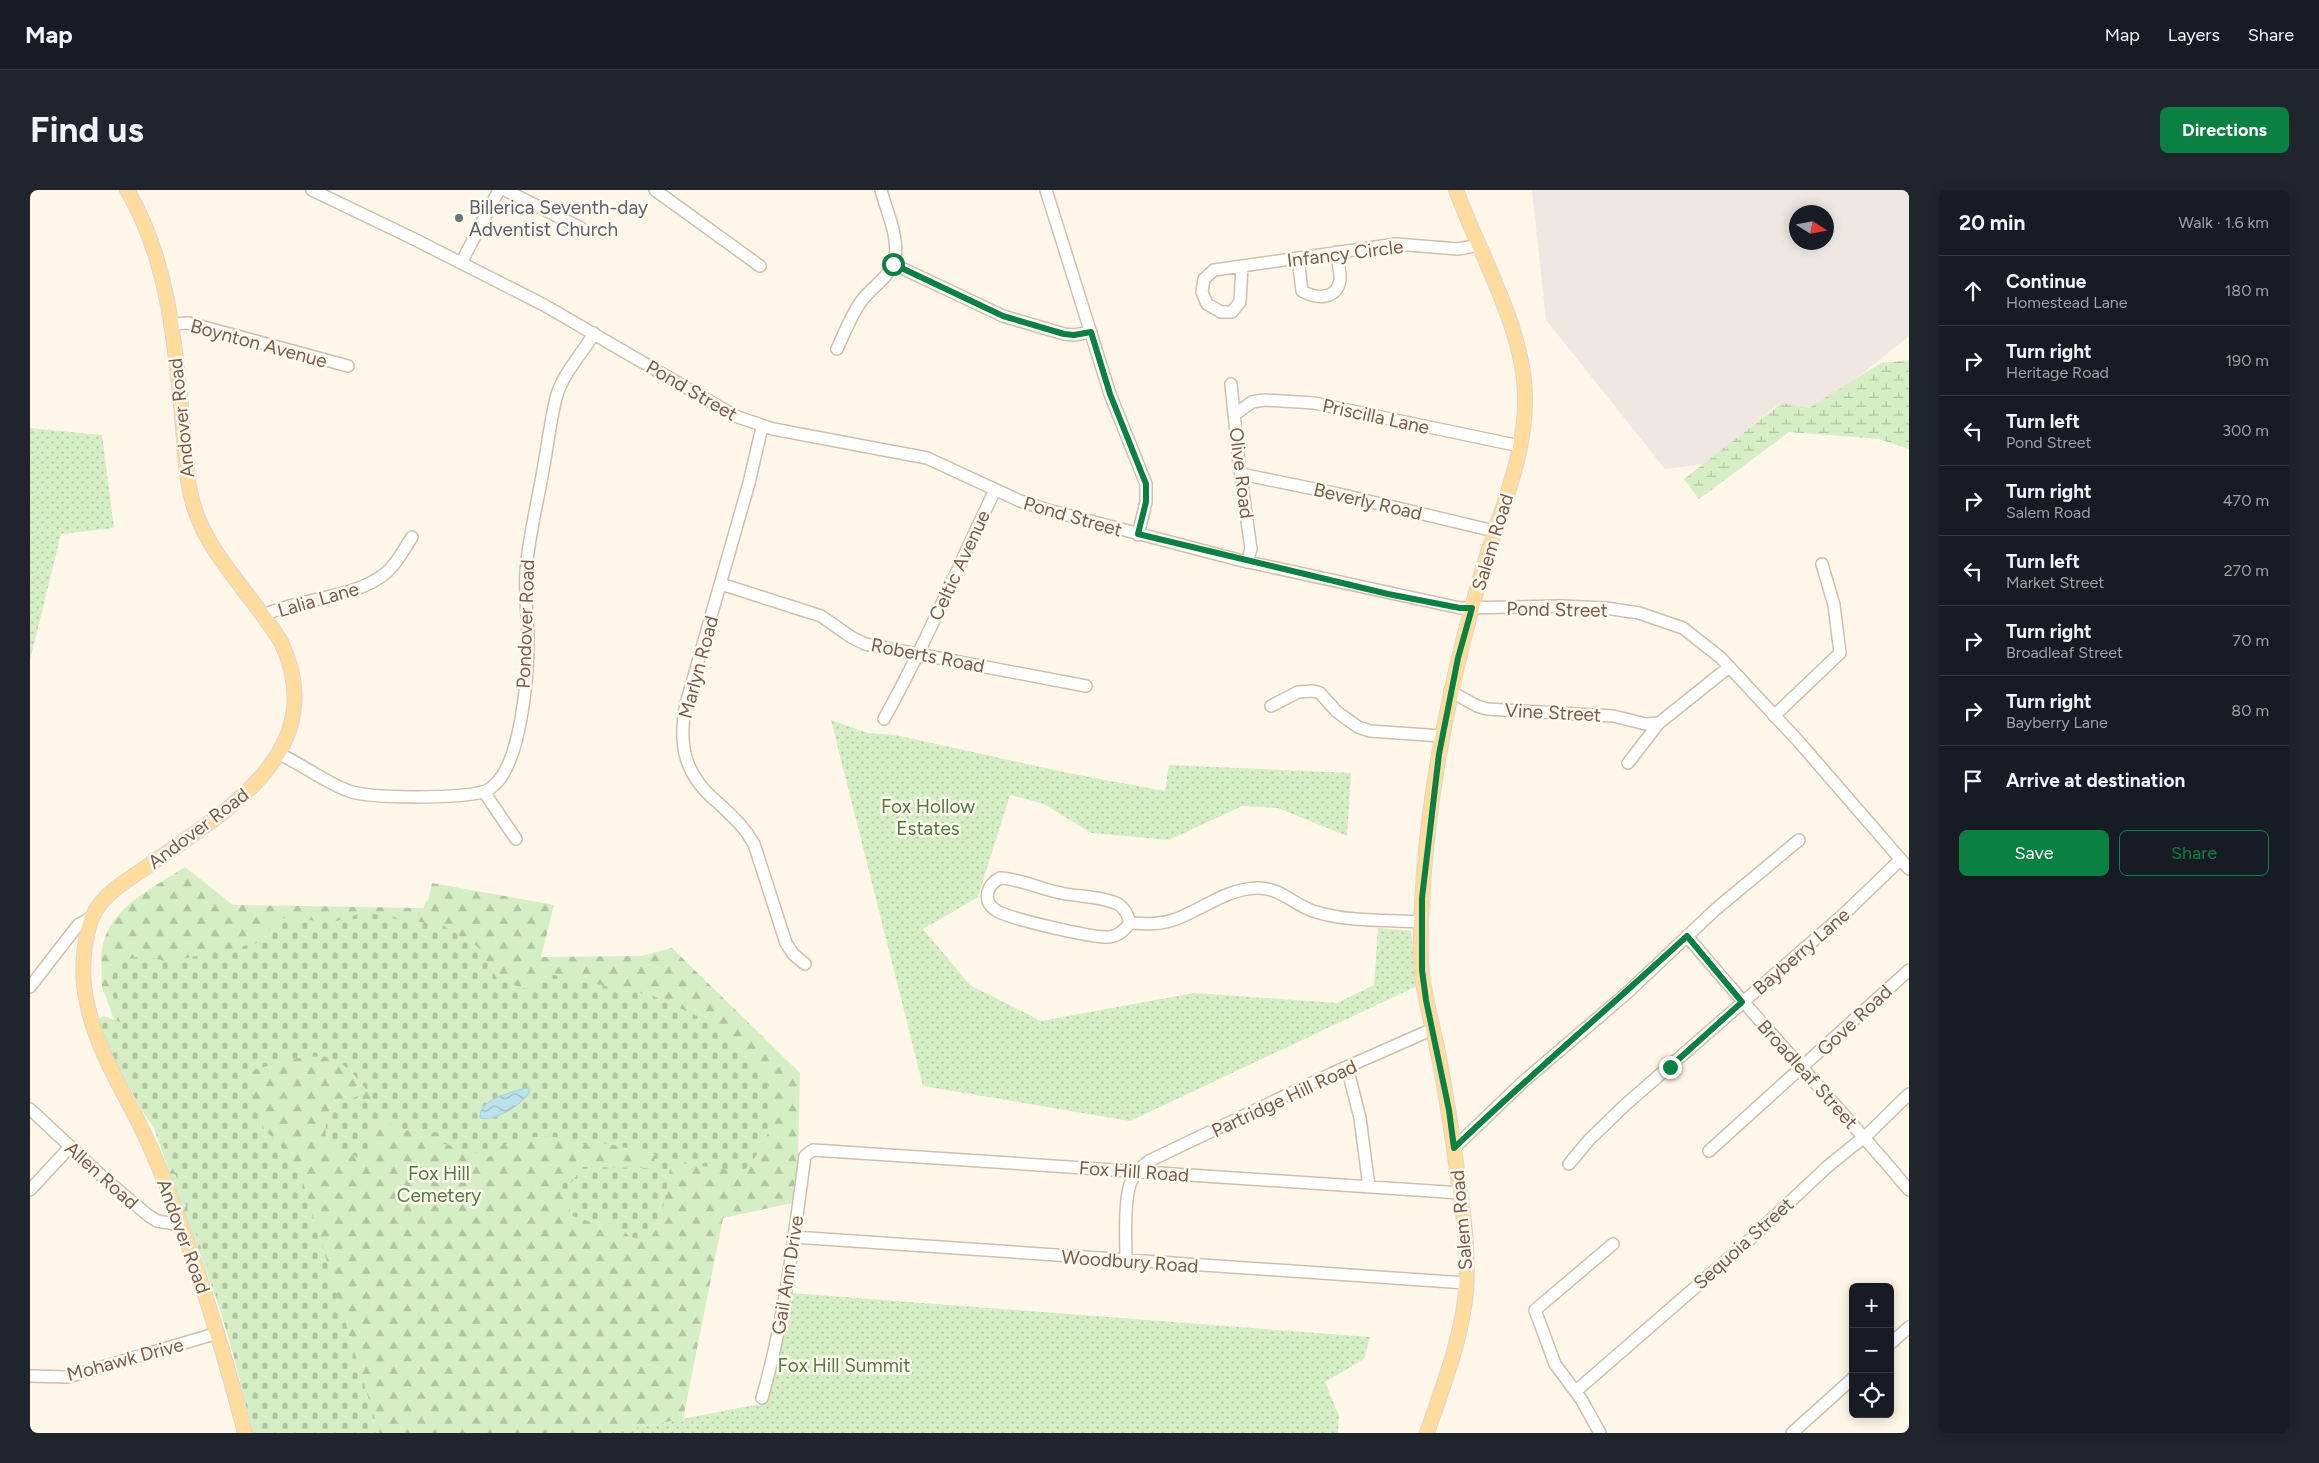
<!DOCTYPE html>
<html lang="en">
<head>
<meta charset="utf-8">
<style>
  :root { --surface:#171b24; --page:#20242c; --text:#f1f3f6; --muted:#9ea1a6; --line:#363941; --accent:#0b8043 }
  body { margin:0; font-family:Figtree,sans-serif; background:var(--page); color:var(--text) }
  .controls { position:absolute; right:15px; bottom:15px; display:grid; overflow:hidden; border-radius:8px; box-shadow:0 2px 12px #0003 }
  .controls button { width:45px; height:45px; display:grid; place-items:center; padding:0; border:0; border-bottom:1px solid var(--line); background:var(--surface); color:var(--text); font:25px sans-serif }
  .compass { position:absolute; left:1759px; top:15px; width:45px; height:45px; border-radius:50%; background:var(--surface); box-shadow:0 2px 12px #0003; rotate:101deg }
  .stop { position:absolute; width:15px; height:15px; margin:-11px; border:4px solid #0b8043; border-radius:50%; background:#fff }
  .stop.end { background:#0b8043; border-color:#fff; box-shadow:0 1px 5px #0008 }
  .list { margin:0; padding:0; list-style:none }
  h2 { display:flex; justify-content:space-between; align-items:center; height:65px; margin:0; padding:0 20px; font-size:21px }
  h2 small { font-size:16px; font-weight:400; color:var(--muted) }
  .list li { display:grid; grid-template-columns:32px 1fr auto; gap:15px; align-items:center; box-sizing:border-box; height:70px; padding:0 20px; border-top:1px solid var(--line) }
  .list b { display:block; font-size:19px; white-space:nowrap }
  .list p { margin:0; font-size:16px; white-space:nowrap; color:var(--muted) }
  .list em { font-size:16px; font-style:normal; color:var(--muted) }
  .actions { display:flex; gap:10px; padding:15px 20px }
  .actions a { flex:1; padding:11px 0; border:1px solid var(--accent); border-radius:8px; text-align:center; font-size:18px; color:var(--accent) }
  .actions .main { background:var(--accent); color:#fff }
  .icon { flex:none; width:28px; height:28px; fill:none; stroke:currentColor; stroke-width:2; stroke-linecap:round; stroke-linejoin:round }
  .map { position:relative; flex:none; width:1879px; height:1243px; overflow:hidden; border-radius:8px }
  header { display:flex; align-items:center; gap:30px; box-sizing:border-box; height:70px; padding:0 25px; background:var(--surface); border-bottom:1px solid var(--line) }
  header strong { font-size:24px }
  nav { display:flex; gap:28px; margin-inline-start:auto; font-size:18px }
  .intro { display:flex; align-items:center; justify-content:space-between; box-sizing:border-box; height:120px; padding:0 30px }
  h1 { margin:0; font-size:35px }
  .button { padding:12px 22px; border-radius:8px; background:var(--accent); color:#fff; font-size:18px; font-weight:700 }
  main { display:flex; gap:30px; padding:0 30px }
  aside { flex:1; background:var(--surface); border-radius:8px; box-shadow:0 2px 12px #0003 }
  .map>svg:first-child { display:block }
  .industrial { fill:#efe8e2; fill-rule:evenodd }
  .forest { fill:url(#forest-firs) }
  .wetland { fill:url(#wetland-marsh) }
  .cemetery { fill:url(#cemetery-stones) }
  .park { fill:url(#park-dots) }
  .water { fill:url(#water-waves); stroke:#a0d2dd }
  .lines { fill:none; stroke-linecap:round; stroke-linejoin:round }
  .minor-casing { stroke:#d2beac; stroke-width:14 }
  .major-casing { stroke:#ddd5d0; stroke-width:16 }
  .minor { stroke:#fff; stroke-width:11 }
  .major { stroke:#ffdc9e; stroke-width:14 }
  .route { stroke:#0b8043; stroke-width:6 }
  .worship-dot { fill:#6b7280; stroke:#fff9f0; stroke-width:2 }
  .labels { text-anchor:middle; stroke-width:5; stroke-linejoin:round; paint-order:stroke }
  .worship-label { font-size:19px; fill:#5b616d; stroke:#fff9f0; text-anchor:start }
  .street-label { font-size:19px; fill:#7b5c49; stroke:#fff9f0 }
  .park-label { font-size:19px; fill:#4f7b3d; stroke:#fff9f0 }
</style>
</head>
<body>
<header>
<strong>Map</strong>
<nav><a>Map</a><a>Layers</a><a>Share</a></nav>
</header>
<div class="intro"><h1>Find us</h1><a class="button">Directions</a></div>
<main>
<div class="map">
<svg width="1879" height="1243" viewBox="0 0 1879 1243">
  <defs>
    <pattern id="forest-firs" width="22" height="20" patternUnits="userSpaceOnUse" patternTransform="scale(1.25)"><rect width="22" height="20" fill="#d5eec5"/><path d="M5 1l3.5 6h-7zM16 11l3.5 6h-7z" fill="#b2c4a2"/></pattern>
    <pattern id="wetland-marsh" width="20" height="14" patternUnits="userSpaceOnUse" patternTransform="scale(1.25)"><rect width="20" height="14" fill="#d5eec5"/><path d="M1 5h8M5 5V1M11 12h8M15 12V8" fill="none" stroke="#b2c4a2"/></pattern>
    <pattern id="cemetery-stones" width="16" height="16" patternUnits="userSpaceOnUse" patternTransform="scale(1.25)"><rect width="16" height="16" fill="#d5eec5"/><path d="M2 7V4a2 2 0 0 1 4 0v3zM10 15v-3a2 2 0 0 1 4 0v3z" fill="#b2c4a2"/></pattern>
    <pattern id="park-dots" width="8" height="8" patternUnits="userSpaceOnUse" patternTransform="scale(1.25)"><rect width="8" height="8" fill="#d5eec5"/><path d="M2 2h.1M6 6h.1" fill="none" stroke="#b2c4a2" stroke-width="1.8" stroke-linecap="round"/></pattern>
    <pattern id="water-waves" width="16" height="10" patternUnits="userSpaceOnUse" patternTransform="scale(1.25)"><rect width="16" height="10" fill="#bae2ea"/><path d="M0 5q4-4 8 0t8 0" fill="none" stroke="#9cbac0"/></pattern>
  </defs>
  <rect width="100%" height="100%" fill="#fef6e8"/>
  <path class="industrial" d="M1502,0H1879V146L1773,232L1749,214L1675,274L1635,279L1516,130ZM1766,22H1796V52H1766Z"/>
  <path class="forest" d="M155,677L203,715L394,718L396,711L398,710L402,693L524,715L511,767L611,766L642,758L770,883L767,1012L693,1028L653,1229L579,1243H228L190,1119L72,797C72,783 70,768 73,754C82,716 125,697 155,677Z"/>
  <path class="wetland" d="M1879,170V259L1849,249L1759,242L1669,309L1654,289L1752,213L1779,218L1851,173Z"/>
  <path class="cemetery" d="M334,722L414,736L448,757L468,790L500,800L515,783L623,806L685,834L725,875L736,888L742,916L741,937L729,962L713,982L652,973L640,979L631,1029L620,1051L600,1047L588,1036L567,1030L558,1031L540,1025L539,1003L523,999L531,989L541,993L553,977L623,978L625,964L573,953L566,960C530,942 499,942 463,960L460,967L408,952L410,942L384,943L354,931L341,943V955L347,961L331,970L319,962L300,958C292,945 295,922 309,914C315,911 322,909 328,906L340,916L345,911C334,897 318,873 300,868C277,862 239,876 216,882L234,939L249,954L269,979L349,1243H223L201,1156L177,1075L145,983L131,950L110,917L79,859L68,829L74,826L90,832L80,794L87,773L113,765L138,772L227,753L251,728L304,732Z"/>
  <path class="park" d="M0,238L72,245L84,338L31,344L0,470Z
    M801,530L838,543L865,545L1038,583L1135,601L1139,575L1321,583L1317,646L1248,618L1212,616L1139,650L1061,643L1014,614L980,605L948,707L893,739L940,795L1011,831L1164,803L1307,813L1344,795L1348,738L1381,741L1387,796L1100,931L893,896Z
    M761,1103L1340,1147L1334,1169L1295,1192L1309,1226L1308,1243H579L735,1213Z"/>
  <path class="water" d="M495,898H499V903C491,915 465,932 450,928C448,909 481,903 495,898Z"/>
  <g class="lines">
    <g class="minor-casing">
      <path id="minor" d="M282,0L384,49L514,115L705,226L743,239L897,268L990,311L1018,320L1209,370L1430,418L1531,416L1576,418L1609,423L1653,438L1691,468L1770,553L1879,679
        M475,0L551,38
        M625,0L730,76
        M1016,0L1080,204L1116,294V312L1108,345
        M1268,68L1272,101C1286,109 1307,110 1310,90C1311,81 1307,71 1306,62
        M431,73L469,0
        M863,74L973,126L1034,144L1044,145L1061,142
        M1212,76L1210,112L1202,122H1191L1177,114L1172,102L1174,89L1184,80L1366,54L1428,59L1449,55
        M140,134L159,133L318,176
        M807,159C815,142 821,125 832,110C842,97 862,85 865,68C869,46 856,20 851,0
        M1201,194L1209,273L1221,359L1217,372
        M1204,225L1222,212L1234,210L1284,213L1490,256
        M732,237L719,293L656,514C648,554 654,584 686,611C701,625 714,636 724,654L756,753L763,764L775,774
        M1211,284L1309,304L1464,341
        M691,394L791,426L821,447L835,454L1056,496
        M234,425C272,407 326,409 357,382C368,372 374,359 382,347
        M1420,501L1447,516L1457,519L1583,526L1616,534L1629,533
        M1241,516L1268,502L1283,501L1290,503L1307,522L1328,537L1340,541L1412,546
        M1744,526L1810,463L1804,415L1792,374
        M854,529C895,455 928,377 965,300
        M249,564C274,575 294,592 319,601C341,609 423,608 448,603C454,602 460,600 464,595C491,573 498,486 498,451C498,424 493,398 497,371C500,343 507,314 512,286C517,260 520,233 526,208C533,182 552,165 564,143
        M1598,573L1629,533L1699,477
        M454,602L486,649
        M970,688C991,689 1010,699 1031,703C1049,707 1071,706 1088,714C1095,718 1098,725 1100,733C1094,740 1089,746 1079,747C1062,748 981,729 967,721C951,711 957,695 970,688Z
        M1100,733C1116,734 1130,735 1146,729C1173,719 1196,699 1227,698C1250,697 1265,716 1286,722C1319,732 1358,730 1392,732
        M1657,746C1729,833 1807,914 1879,1000
        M0,797L48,735L62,727
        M1317,877L1330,928L1339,997
        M0,919L75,989L119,1026L127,1031L151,1035
        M1424,958L1494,891L1597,803L1686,719L1769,650
        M1679,961L1879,780
        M1539,974L1559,950L1594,916L1814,724L1870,670
        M0,1000L40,957
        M764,1047L1436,1093
        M1096,1070C1096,1051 1093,1004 1103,988C1107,981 1113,976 1119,971L1303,883L1403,839
        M1860,1154L1879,1137
        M0,1186L38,1187L188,1143
        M1546,1201L1714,1055L1797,977L1839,943L1879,904
        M732,1208C755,1129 764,1047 775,966L783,960L1431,1003
        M1570,1243L1551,1209L1525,1174L1505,1120L1583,1054
        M1762,1243L1823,1188"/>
    </g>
    <g class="major-casing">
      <path id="major" d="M97,0C137,67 145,150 152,226C155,257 155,290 165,320C179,365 226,410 251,452C304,563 191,624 115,678C93,693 67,707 59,736C53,760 51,788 57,813C65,853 87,891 106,927C118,951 129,976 139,1002C169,1081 194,1161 215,1243
        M1397,1243C1412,1199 1432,1148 1436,1101C1439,1061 1433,1020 1427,980C1421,937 1415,895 1406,853C1401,830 1395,808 1392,784C1389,751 1392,715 1394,681C1402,583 1422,487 1449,392C1465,333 1497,267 1495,206C1494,138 1449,63 1426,0"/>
    </g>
    <use href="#minor" class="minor"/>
    <use href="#major" class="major"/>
  </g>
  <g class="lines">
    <path class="route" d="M863,74L973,126L1034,144L1044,145L1061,142L1080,204L1116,294V312L1108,344L1358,404L1430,418H1442L1428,468L1409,564L1392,708V780L1396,810L1419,920L1424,958C1500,885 1580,817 1657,746L1712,812L1640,877"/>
  </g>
  <circle class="worship-dot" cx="429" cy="28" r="5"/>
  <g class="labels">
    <g class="worship-label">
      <text x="439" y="24">Billerica Seventh-day<tspan x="439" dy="22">Adventist Church</tspan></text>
    </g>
    <g class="street-label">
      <text transform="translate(1315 63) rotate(-7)" y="7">Infancy Circle</text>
      <text transform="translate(229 153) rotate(15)" y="7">Boynton Avenue</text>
      <text transform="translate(662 200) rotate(30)" y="7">Pond Street</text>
      <text transform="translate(1346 226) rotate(12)" y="7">Priscilla Lane</text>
      <text transform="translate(151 228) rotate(-96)" y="7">Andover Road</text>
      <text transform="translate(1212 283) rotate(83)" y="7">Olive Road</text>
      <text transform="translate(1338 311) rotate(13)" y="7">Beverly Road</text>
      <text transform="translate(1043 326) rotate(16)" y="7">Pond Street</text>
      <text transform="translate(1462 352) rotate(-73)" y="7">Salem Road</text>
      <text transform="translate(929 375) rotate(-65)" y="7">Celtic Avenue</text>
      <text transform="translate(288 409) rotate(-16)" y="7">Lalia Lane</text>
      <text transform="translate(1527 419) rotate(1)" y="7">Pond Street</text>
      <text transform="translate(495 434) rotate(-88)" y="7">Pondover Road</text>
      <text transform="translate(898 465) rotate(11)" y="7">Roberts Road</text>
      <text transform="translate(668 477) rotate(-75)" y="7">Marlyn Road</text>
      <text transform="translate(1523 522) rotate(3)" y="7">Vine Street</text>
      <text transform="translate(168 638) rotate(-37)" y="7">Andover Road</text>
      <text transform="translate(1771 761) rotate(-41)" y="7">Bayberry Lane</text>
      <text transform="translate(1824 830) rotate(-43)" y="7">Gove Road</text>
      <text transform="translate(1778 884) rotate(48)" y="7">Broadleaf Street</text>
      <text transform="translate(1254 908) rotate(-25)" y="7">Partridge Hill Road</text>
      <text transform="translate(1104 981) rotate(4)" y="7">Fox Hill Road</text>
      <text transform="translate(72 985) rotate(42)" y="7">Allen Road</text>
      <text transform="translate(1431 1030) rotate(-95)" y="7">Salem Road</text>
      <text transform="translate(154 1046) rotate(70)" y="7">Andover Road</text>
      <text transform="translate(1713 1053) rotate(-42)" y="7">Sequoia Street</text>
      <text transform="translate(1100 1071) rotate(4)" y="7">Woodbury Road</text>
      <text transform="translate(757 1085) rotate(-81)" y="7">Gail Ann Drive</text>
      <text transform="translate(95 1169) rotate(-15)" y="7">Mohawk Drive</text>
    </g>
    <g class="park-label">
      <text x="898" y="623">Fox Hollow<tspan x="898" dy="22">Estates</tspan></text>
      <text x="409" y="990">Fox Hill<tspan x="409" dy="22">Cemetery</tspan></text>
      <text x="814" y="1182">Fox Hill Summit</text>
    </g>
  </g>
</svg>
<div class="controls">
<button>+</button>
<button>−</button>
<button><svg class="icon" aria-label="locate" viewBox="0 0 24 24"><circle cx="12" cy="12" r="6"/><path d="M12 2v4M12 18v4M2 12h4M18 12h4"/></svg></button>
</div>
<svg class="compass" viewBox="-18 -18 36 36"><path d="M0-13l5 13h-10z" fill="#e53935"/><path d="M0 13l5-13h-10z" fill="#9ea1a6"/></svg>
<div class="stop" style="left:863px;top:74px"></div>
<div class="stop end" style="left:1640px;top:877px"></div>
</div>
<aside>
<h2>20 min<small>Walk · 1.6 km</small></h2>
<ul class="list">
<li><svg class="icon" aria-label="ahead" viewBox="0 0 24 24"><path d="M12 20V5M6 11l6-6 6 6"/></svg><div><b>Continue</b><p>Homestead Lane</p></div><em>180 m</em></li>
<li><svg class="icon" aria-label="right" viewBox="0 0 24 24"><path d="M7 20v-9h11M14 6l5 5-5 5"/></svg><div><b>Turn right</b><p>Heritage Road</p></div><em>190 m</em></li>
<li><svg class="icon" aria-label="left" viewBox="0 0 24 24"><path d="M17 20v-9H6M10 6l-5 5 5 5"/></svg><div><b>Turn left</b><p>Pond Street</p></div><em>300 m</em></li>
<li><svg class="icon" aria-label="right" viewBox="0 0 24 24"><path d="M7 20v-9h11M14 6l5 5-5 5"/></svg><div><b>Turn right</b><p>Salem Road</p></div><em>470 m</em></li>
<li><svg class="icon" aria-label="left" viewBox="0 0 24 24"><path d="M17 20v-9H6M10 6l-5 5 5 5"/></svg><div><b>Turn left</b><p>Market Street</p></div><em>270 m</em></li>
<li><svg class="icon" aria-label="right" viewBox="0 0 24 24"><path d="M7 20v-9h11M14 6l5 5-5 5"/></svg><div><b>Turn right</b><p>Broadleaf Street</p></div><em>70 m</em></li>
<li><svg class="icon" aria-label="right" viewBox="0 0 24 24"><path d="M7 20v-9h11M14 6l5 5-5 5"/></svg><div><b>Turn right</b><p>Bayberry Lane</p></div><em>80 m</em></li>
<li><svg class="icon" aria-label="arrive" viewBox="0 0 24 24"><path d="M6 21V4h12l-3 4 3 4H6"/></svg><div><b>Arrive at destination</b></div></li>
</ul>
<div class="actions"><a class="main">Save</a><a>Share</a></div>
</aside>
</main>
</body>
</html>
